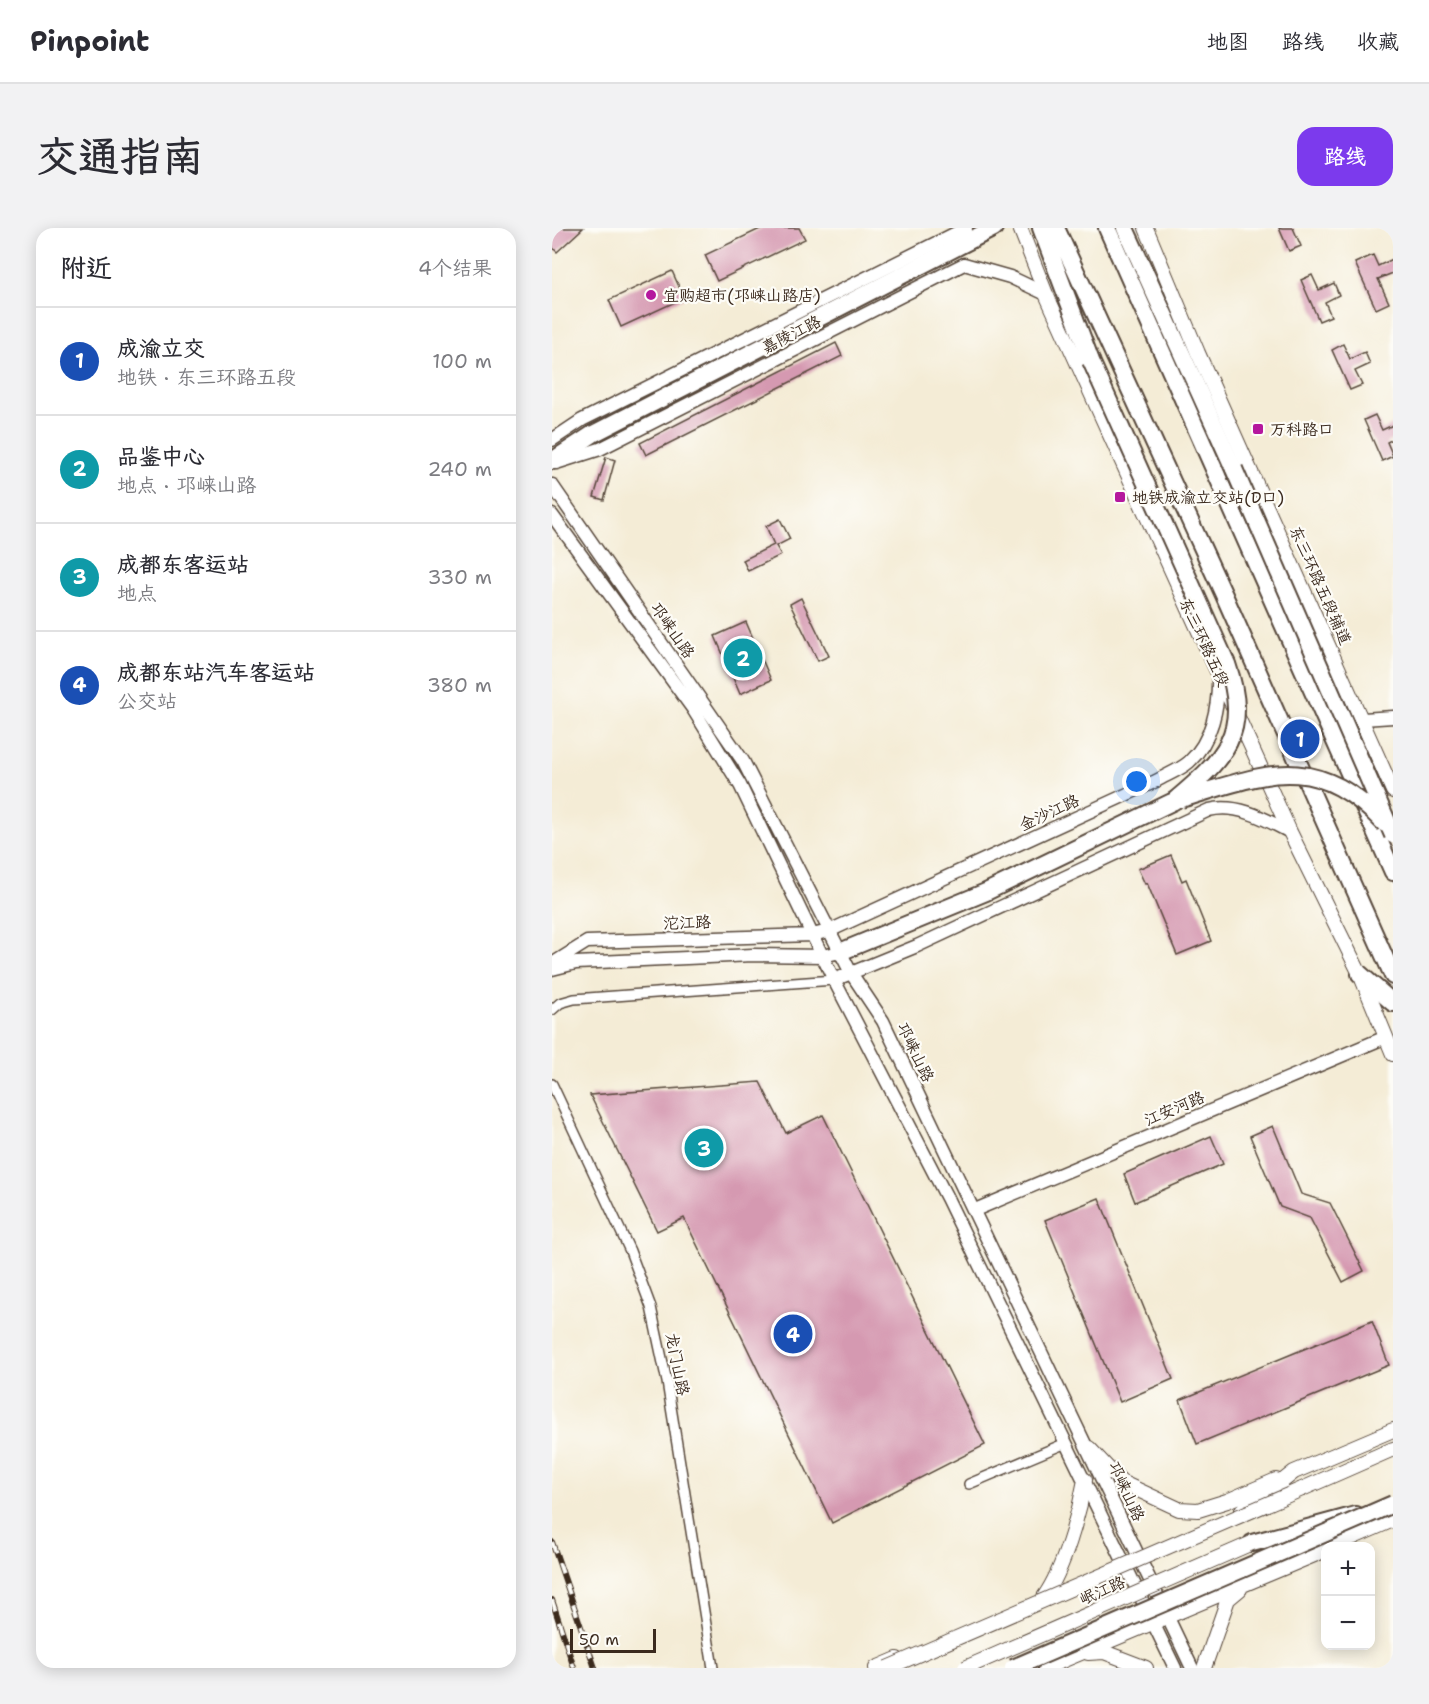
<!DOCTYPE html>
<html lang="zh">
<head>
<meta charset="utf-8">
<style>
  :root { --surface:#fff; --page:#f2f2f3; --text:#2b2b33; --muted:#7c7c81; --line:#e1e1e2; --accent:#7c3aed }
  body { margin:0; font-family:"Shantell Sans","LXGW WenKai TC",sans-serif; background:var(--page); color:var(--text) }
  .controls { position:absolute; right:18px; bottom:18px; display:grid; overflow:hidden; border-radius:12px; box-shadow:0 3px 15px #0003 }
  .controls button { width:54px; height:54px; display:grid; place-items:center; padding:0; border:0; border-bottom:2px solid var(--line); background:var(--surface); color:var(--text); font:30px sans-serif }
  .scale { position:absolute; left:18px; bottom:15px; width:86px; box-sizing:border-box; padding-left:6px; border:3px solid #3b2a1e; border-top:0; font-size:16px; line-height:21px; white-space:nowrap; color:#3b2a1e; -webkit-text-stroke:4px #fdfcf7; paint-order:stroke }
  .you { position:absolute; left:585px; top:554px; width:21px; height:21px; margin:-15px; border:4px solid #fff; border-radius:50%; background:#1a73e8; box-shadow:0 0 0 9px #1a73e833 }
  .badge { display:grid; place-items:center; width:39px; height:39px; border-radius:50%; background:var(--accent); color:#fff; font-size:20px; font-weight:700 }
  .pin { position:absolute; translate:-50% -50%; border:3px solid #fff; box-shadow:0 2px 6px #0006 }
  .list { margin:0; padding:0; list-style:none }
  h2 { display:flex; justify-content:space-between; align-items:center; height:78px; margin:0; padding:0 24px; font-size:26px }
  h2 small { font-size:20px; font-weight:400; color:var(--muted) }
  .list li { display:grid; grid-template-columns:39px 1fr auto; gap:18px; align-items:center; box-sizing:border-box; height:108px; padding:0 24px; border-top:2px solid var(--line) }
  .list b { display:block; font-size:22px; white-space:nowrap }
  .list p { margin:0; font-size:20px; white-space:nowrap; color:var(--muted) }
  .list em { font-size:20px; font-style:normal; color:var(--muted) }
  .map { position:relative; flex:none; width:841px; height:1440px; overflow:hidden; border-radius:18px }
  header { display:flex; align-items:center; gap:36px; box-sizing:border-box; height:84px; padding:0 30px; background:var(--surface); border-bottom:2px solid var(--line) }
  header strong { font-size:28px }
  nav { display:flex; gap:33px; margin-inline-start:auto; font-size:21px }
  .intro { display:flex; align-items:center; justify-content:space-between; box-sizing:border-box; height:144px; padding:0 36px }
  h1 { margin:0; font-size:42px }
  .button { padding:15px 27px; border-radius:18px; background:var(--accent); color:#fff; font-size:21px; font-weight:700 }
  main { display:flex; gap:36px; padding:0 36px }
  aside { flex:1; background:var(--surface); border-radius:18px; box-shadow:0 3px 15px #0003 }
  .map>svg:first-child { display:block }
  .building { fill:#d599b1 }
  .lines { fill:none; stroke-linecap:round; stroke-linejoin:round }
  .minor-casing { stroke:#57473a; stroke-width:12 }
  .tertiary-casing { stroke:#57473a; stroke-width:15 }
  .secondary-casing { stroke:#57473a; stroke-width:16 }
  .trunk-casing { stroke:#57473a; stroke-width:20 }
  .minor { stroke:#fff; stroke-width:9 }
  .tertiary { stroke:#fff; stroke-width:12 }
  .secondary { stroke:#fff; stroke-width:14 }
  .trunk { stroke:#fff; stroke-width:16 }
  .rail-casing { stroke:#3b2a1e; stroke-width:6 }
  .rail { stroke:#fdfcf7; stroke-width:4; stroke-dasharray:11; stroke-linecap:butt }
  .secondary-bridge-casing { stroke:#57473a; stroke-width:16; stroke-linecap:butt }
  .trunk-bridge-casing { stroke:#57473a; stroke-width:20; stroke-linecap:butt }
  .secondary-bridge { stroke:#fff; stroke-width:14 }
  .trunk-bridge { stroke:#fff; stroke-width:16 }
  .poi-dot { fill:#b5179e; stroke:#fdfcf7; stroke-width:2 }
  .labels { text-anchor:middle; stroke-width:4.5; stroke-linejoin:round; paint-order:stroke }
  .poi-label { font-size:16px; fill:#3b2a1e; stroke:#fdfcf7; text-anchor:start }
  .street-label { font-size:16px; fill:#3b2a1e; stroke:#fdfcf7 }
</style>
</head>
<body>
<header>
<strong>Pinpoint</strong>
<nav><a>地图</a><a>路线</a><a>收藏</a></nav>
</header>
<div class="intro"><h1>交通指南</h1><a class="button">路线</a></div>
<main>
<aside>
<h2>附近<small>4个结果</small></h2>
<ul class="list">
<li><span class="badge" style="background:#1a4fb4">1</span><div><b>成渝立交</b><p>地铁 · 东三环路五段</p></div><em>100 m</em></li>
<li><span class="badge" style="background:#0f9aa8">2</span><div><b>品鉴中心</b><p>地点 · 邛崃山路</p></div><em>240 m</em></li>
<li><span class="badge" style="background:#0f9aa8">3</span><div><b>成都东客运站</b><p>地点</p></div><em>330 m</em></li>
<li><span class="badge" style="background:#1a4fb4">4</span><div><b>成都东站汽车客运站</b><p>公交站</p></div><em>380 m</em></li>
</ul>
</aside>
<div class="map">
<svg width="841" height="1440" viewBox="0 0 841 1440">
  <rect width="100%" height="100%" fill="#fdfcf7"/>
  <filter id="ink" filterUnits="userSpaceOnUse"><feTurbulence type="fractalNoise" baseFrequency=".0167" numOctaves="2"/><feDisplacementMap in="SourceGraphic" scale="12" xChannelSelector="R" yChannelSelector="G"/><feConvolveMatrix kernelMatrix="1 2 1 2 8 2 1 2 1" color-interpolation-filters="sRGB"/></filter>
  <filter id="wash" filterUnits="userSpaceOnUse"><feTurbulence type="fractalNoise" baseFrequency=".008" numOctaves="4" result="noise"/><feDisplacementMap in="SourceGraphic" scale="24" xChannelSelector="R" yChannelSelector="G"/><feGaussianBlur stdDeviation="1.35" result="paint"/><feColorMatrix in="noise" values="0 0 0 0 0 0 0 0 0 0 0 0 0 0 0 0 0 1.4 0 .05"/><feComposite in="paint" operator="in"/></filter>
  <g filter="url(#wash)">
    <rect width="100%" height="100%" fill="#f4ecd6"/>
    <g id="blocks">
      <path class="building" d="M0,0H31L5,24L0,19Z
        M210,0H247L253,11L165,53L153,27Z
        M727,0H741L749,18L737,23Z
        M821,27L826,38L841,31V45L826,51L837,75L824,81L803,35Z
        M120,43L132,70L69,99L57,72Z
        M760,47L767,62L782,55L787,67L773,74L779,88L767,93L749,52Z
        M284,115L290,128L94,227L88,215Z
        M791,116L798,131L813,124L818,136L803,143L810,157L798,162L780,122Z
        M823,187L830,202L841,197V211L835,214L841,228L830,233L812,192Z
        M54,229L63,232L52,272L42,269Z
        M228,291L238,311L224,318L229,327L196,343L191,332L222,317L214,298Z
        M249,370L277,428L266,433L238,376Z
        M194,394L219,452L188,466L163,408Z
        M619,627L630,653L634,651L659,713L625,727L595,655L593,656L586,641Z
        M208,854L234,905L271,887L433,1217L280,1295L132,990L105,1003L38,867Z
        M721,898L749,966L778,975L812,1043L791,1054L758,990L728,979L698,908Z
        M659,908L671,936L583,974L572,946Z
        M547,970L621,1151L568,1174L493,992Z
        M820,1093L837,1137L645,1216L628,1172Z"/>
    </g>
  </g>
  <g filter="url(#ink)">
    <use href="#blocks" fill-opacity="0" stroke="#57473a" stroke-width="1.5"/>
    <g class="lines">
      <g class="minor-casing">
        <path id="minor" d="M0,782L8,775L22,771L282,752
          M0,856L78,1023L99,1079L115,1154L161,1440
          M417,1256L514,1215"/>
      </g>
      <g class="tertiary-casing">
        <path id="tertiary" d="M0,212L30,192L414,0
          M4,235L48,221L412,36L458,49L494,66
          M0,257L191,533L299,745L331,793L640,1440
          M0,287L141,481L188,557L282,752L395,970L623,1440
          M811,491L841,489
          M0,736L35,714L260,707L277,703L604,553C614,547 628,542 637,534C660,513 667,478 666,448
          M0,741L24,735L201,727L271,728L288,724
          M282,752L365,718L657,582C686,575 713,591 738,604
          M423,982L834,809"/>
      </g>
      <g class="secondary-casing">
        <path id="secondary" d="M468,0L494,66L738,604L808,746L841,826
          M594,0L646,125L841,563
          M537,1220L569,1254L627,1281L646,1282L675,1273L724,1252
          M750,1261L841,1221
          M690,1282L702,1276L742,1244L841,1202
          M781,1318L841,1292
          M492,1369C512,1341 527,1286 533,1252
          M536,1425L552,1424L594,1440
          M324,1440L345,1431
          M493,1440L774,1322
          M652,1440L676,1371L688,1361"/>
      </g>
      <g class="trunk-casing">
        <path id="trunk" d="M489,0L539,133
          M504,0L672,367L841,748
          M555,0L841,644
          M573,0L682,241
          M0,233L41,206L442,0
          M288,724L434,664L622,573
          M808,746L841,775
          M700,1315L804,1287"/>
      </g>
      <use href="#minor" class="minor"/>
      <use href="#tertiary" class="tertiary"/>
      <use href="#secondary" class="secondary"/>
      <use href="#trunk" class="trunk"/>
      <g class="rail-casing">
        <path id="rail" d="M0,1314L43,1440
          M0,1372L22,1440"/>
      </g>
      <use href="#rail" class="rail"/>
      <g class="secondary-bridge-casing">
        <path id="secondary-bridge" d="M335,1440L750,1261
          M413,1440L700,1315"/>
      </g>
      <g class="trunk-bridge-casing">
        <path id="trunk-bridge" d="M539,133L675,436C699,505 673,530 622,573
          M682,241L841,607
          M629,571C714,546 762,521 833,596
          M461,1440L841,1276"/>
      </g>
      <use href="#secondary-bridge" class="secondary-bridge"/>
      <use href="#trunk-bridge" class="trunk-bridge"/>
    </g>
  </g>
  <g class="poi-dot">
    <circle cx="99" cy="67" r="6"/>
    <rect x="700" y="195" width="12" height="12" rx="3"/>
    <rect x="562" y="263" width="12" height="12" rx="3"/>
  </g>
  <g class="labels">
    <g class="poi-label">
      <text x="111" y="73">宜购超市(邛崃山路店)</text>
      <text x="718" y="207">万科路口</text>
      <text x="580" y="275">地铁成渝立交站(D口)</text>
    </g>
    <g class="street-label">
      <text transform="translate(239 106) rotate(-27)" y="6">嘉陵江路</text>
      <text transform="translate(769 357) rotate(66)" y="6">东三环路五段辅道</text>
      <text transform="translate(121 402) rotate(55)" y="6">邛崃山路</text>
      <text transform="translate(653 414) rotate(65)" y="6">东三环路五段</text>
      <text transform="translate(497 584) rotate(-25)" y="6">金沙江路</text>
      <text transform="translate(135 694) rotate(-2)" y="6">沱江路</text>
      <text transform="translate(364 824) rotate(64)" y="6">邛崃山路</text>
      <text transform="translate(622 880) rotate(-23)" y="6">江安河路</text>
      <text transform="translate(126 1136) rotate(79)" y="6">龙门山路</text>
      <text transform="translate(575 1263) rotate(65)" y="6">邛崃山路</text>
      <text transform="translate(550 1362) rotate(-24)" y="6">岷江路</text>
    </g>
  </g>
</svg>
<div class="controls">
<button>+</button>
<button>−</button>
</div>
<div class="scale">50 m</div>
<div class="you"></div>
<div class="pin badge" style="left:748px;top:511px;background:#1a4fb4">1</div>
<div class="pin badge" style="left:191px;top:430px;background:#0f9aa8">2</div>
<div class="pin badge" style="left:152px;top:920px;background:#0f9aa8">3</div>
<div class="pin badge" style="left:241px;top:1106px;background:#1a4fb4">4</div>
</div>
</main>
</body>
</html>
